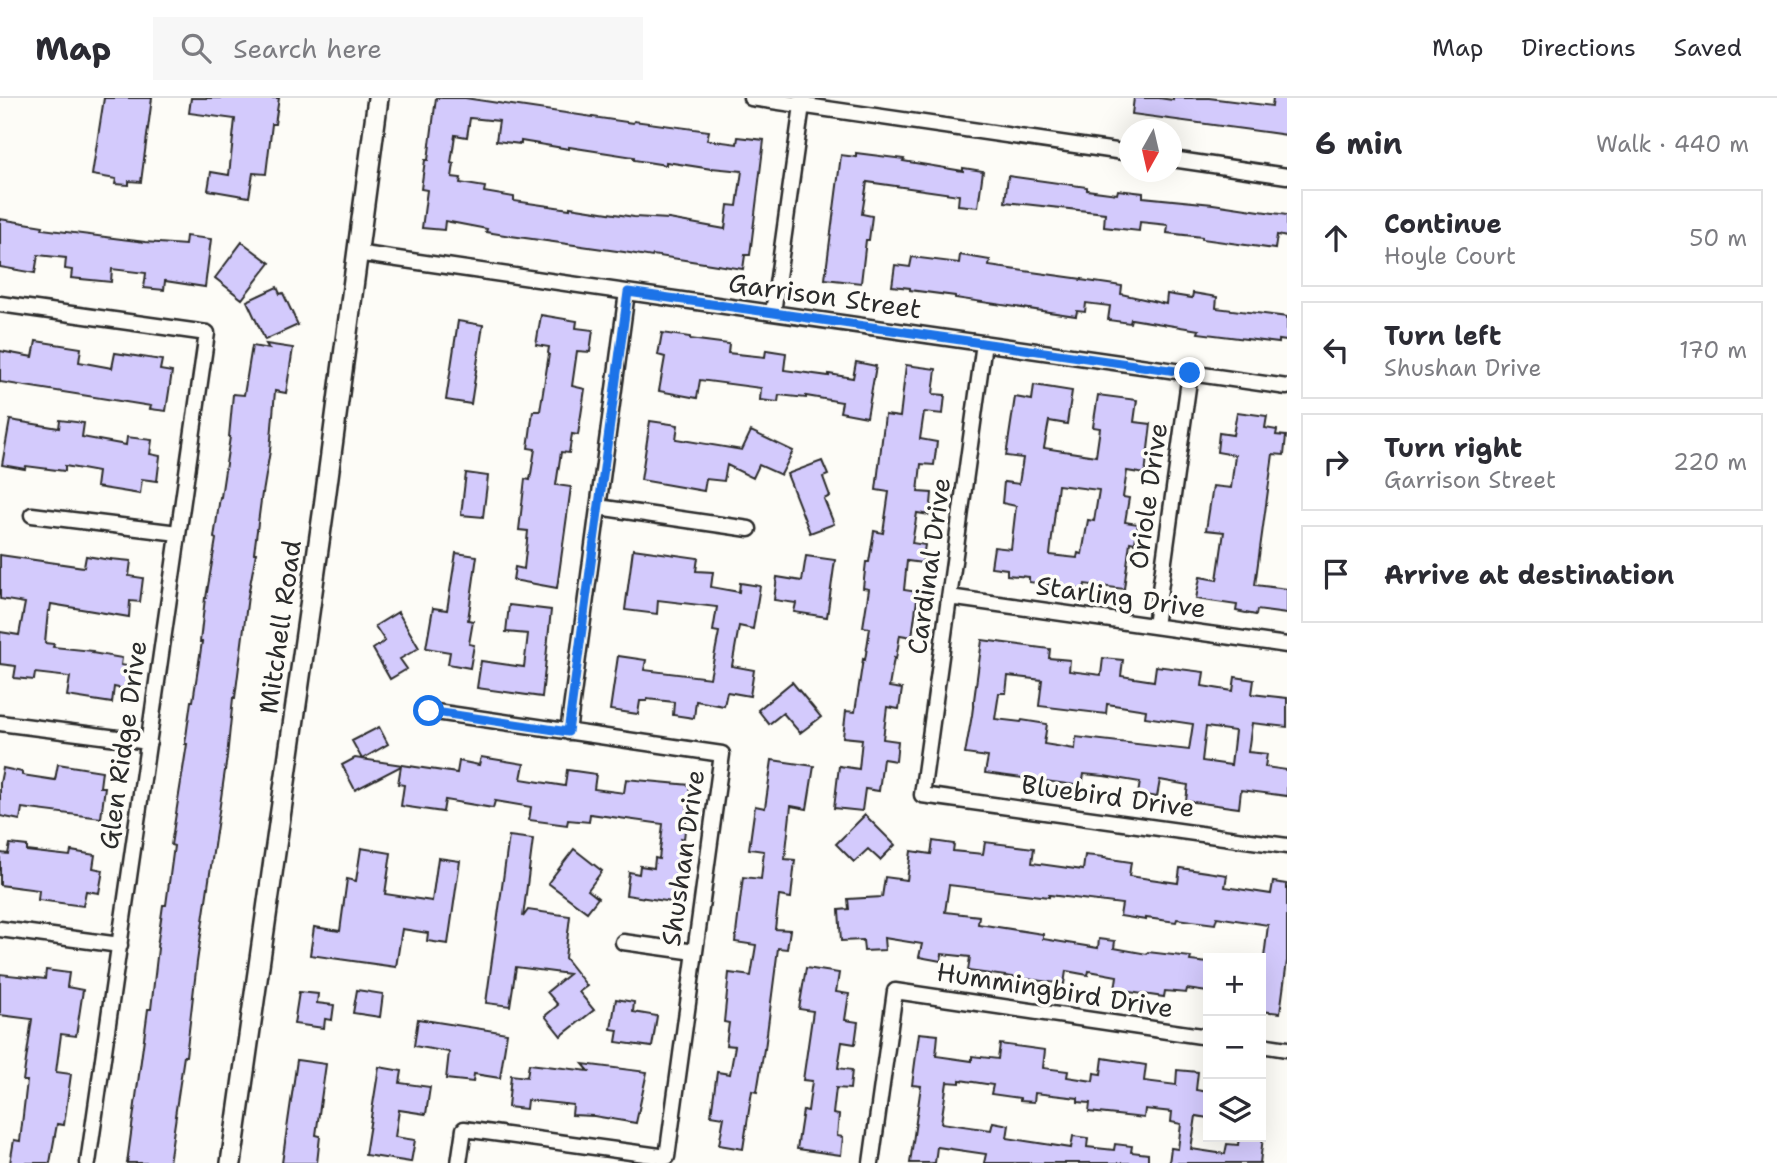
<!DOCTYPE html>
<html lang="en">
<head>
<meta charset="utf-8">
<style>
  :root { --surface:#fff; --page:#f7f7f7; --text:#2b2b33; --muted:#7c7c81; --line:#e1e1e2 }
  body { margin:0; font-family:"Shantell Sans",sans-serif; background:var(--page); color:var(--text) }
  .controls { position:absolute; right:21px; bottom:21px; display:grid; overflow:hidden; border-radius:0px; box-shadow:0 7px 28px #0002 }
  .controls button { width:63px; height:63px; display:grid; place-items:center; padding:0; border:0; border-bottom:2px solid var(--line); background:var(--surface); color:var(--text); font:35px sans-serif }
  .compass { position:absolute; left:1119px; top:21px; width:63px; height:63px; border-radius:50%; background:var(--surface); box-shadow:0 7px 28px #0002; rotate:188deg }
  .stop { position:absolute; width:21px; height:21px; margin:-16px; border:5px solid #1a73e8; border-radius:50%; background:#fff }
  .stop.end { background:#1a73e8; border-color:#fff; box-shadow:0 2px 7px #0008 }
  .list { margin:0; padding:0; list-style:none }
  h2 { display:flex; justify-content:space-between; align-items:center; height:91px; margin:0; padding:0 28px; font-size:30px }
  h2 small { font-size:23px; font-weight:400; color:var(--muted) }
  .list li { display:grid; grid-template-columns:46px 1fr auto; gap:21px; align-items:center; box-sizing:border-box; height:98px; margin:0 14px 14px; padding:0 14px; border:2px solid var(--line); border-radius:0px }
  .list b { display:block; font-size:26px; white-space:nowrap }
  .list p { margin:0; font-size:23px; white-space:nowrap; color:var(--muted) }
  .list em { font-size:23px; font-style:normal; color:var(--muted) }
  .icon { flex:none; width:38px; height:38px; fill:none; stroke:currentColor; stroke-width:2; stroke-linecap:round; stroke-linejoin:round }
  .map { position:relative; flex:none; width:1287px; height:1065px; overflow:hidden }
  header { display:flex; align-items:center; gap:42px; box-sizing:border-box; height:98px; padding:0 35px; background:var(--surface); border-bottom:2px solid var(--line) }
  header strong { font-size:33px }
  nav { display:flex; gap:38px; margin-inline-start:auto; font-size:24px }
  .search { width:490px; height:63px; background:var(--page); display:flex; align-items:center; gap:18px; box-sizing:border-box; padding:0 24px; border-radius:0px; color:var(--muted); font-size:26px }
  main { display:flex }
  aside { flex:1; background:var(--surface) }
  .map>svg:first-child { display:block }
  .building { fill:#d3cafc; stroke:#2b2b2b; stroke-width:2; fill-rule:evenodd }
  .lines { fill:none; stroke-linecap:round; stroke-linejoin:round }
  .street-casing { stroke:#2b2b2b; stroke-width:19 }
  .secondary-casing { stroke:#2b2b2b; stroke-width:24 }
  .street { stroke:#fdfcf7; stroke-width:14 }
  .secondary { stroke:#fdfcf7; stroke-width:19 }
  .route { stroke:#1a73e8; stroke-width:9 }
  .labels { text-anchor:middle; stroke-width:7; stroke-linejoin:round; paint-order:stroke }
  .street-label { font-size:26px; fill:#2b2b2b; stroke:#fdfcf7 }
</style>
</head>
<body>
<header>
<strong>Map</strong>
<div class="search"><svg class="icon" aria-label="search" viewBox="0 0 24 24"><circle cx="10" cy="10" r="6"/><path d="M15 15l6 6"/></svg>Search here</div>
<nav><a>Map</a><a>Directions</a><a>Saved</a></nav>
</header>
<main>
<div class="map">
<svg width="1287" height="1065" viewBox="0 0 1287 1065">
  <rect width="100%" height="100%" fill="#fdfcf7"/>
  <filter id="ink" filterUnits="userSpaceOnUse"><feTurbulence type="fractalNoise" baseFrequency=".0143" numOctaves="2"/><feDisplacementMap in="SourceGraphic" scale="14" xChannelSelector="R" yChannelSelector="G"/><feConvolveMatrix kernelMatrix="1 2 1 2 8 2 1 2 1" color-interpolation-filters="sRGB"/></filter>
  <g filter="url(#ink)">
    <path class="building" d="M104,0H152L141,84L129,83V87L115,86L116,81L92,77Z
      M191,0H279L275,26H272L266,76L253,75L249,99L208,92L211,74L229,77L235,21L189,15Z
      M436,0H465L633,25L634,23L709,33L707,42L737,46L738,39L764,42L750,157H745L743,171L653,157L652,159L624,154L511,138L486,134L487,131L445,123L444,132L422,130L427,92L421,91L425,62H428ZM470,20L499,23L496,43L521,46V43L569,51V49L634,59V62L666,67V64L712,71V70L742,73L737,108L728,107L725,131L669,121L634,119L570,109V111L514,103V99L484,94L485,89L460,85L461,80L452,79L454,66L451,65L455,37L467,39Z
      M1134,0H1159L1173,2V0H1209L1272,8L1273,0H1287V37L1132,16Z
      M856,55L904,61L903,63L963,73V70L983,73L978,109L958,107L959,97L867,84L862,116L872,118L869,142H866L861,185L825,181L841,57L856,59Z
      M1008,78L1087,89V92L1117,96L1118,92L1143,95V99L1213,106L1287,117V139L1277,137L1275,151L1202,141V139L1167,135L1168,127L1140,124L1139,133L1104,129L1105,115L1005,104Z
      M0,121L43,128L42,131L145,144L185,147L186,138L211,141L205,189L165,183L164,192L144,190L146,175L112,171L111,184L71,180L72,172L65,171L66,160L38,157L35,175L0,169Z
      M242,144L270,165L242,201L215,180Z
      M960,157L990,162L989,168L1082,181L1081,182L1122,188L1121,196L1166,206L1167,196L1192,200L1193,195L1217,199L1216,210L1287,219V243L1279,242V245L1198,235L1199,232L1131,221L1130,225L1108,222L1110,208L1086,205L1085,214L1077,213L1076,218L955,200V198L910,192V190L892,188L895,167L910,169L912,159L959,165Z
      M277,189L280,196L283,195L298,227L265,242L247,203Z
      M541,217L577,223L576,230L593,232L590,254L577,253L572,288L585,291L578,337L572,336L569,355L561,354L556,387L571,389L557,490L513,482L515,469L524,471L528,433L519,432L525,381L530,382L535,351L528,350L533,313H540L549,256L548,255L549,249L536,247Z
      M458,223L483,227L471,306L446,302Z
      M662,235L690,239V241L729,246L728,255L765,259L766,252L786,255L784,272L829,278V276L853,280L856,264L876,268L867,319L840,314L842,304L806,298V300L779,297L778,304L760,302L761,290L700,282L697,300L659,293L665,259L658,257Z
      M36,243L81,250L79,264L112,270L115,255L162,262L160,272L172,274L166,313L150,311L151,308L0,284V253L33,259Z
      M266,246L293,250L286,295L275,293L270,353L263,395H262L254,455H256L248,498L235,600H233L227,659L197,864L186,958H184L175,1018H176L169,1065H127L148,911H151L158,850L157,849L163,807H166L174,748L171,747L187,646H185L191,603H193L202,544H200L205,500H206L216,441L214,440L220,399H221L230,339H229L233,296L244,297L252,248L269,251Z
      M906,267L936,271L933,296L945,297L943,316L924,314L920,341L937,344L934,367L921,366L918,394L932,395L930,417L917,415L912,445L925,447L922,465L907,463L904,492L918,494L912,539L900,537L896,561L894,560L889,589L902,591L899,611L887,609L883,641L898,643L896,663L883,661L879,693L865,691L862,713L834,710L839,668L859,671L862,641L843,639L846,613L855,614L863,561L865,562L870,530L863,529L869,491L863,490L866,464H869L874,433L883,435L889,394L876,392L885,317L900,319Z
      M1034,287L1072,293L1067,326L1049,323L1044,350L1096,358L1100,330L1093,329L1098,297L1137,302L1134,324L1151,326L1145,376L1127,373L1123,399L1129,400L1125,424L1138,426L1135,445L1130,444L1124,491L1085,486L1084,492L1029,484V479L1007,477V471L991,469L994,449L1011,451L1016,408L1002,405L1004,384L1019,386L1023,360L1006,358L1015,299L1032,302ZM1058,387L1099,392L1094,423L1088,422L1082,456L1078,455L1077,460L1050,457Z
      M1237,314L1267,318L1265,330L1277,332L1276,337L1286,338L1284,357L1273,356L1255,487L1287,491V516L1257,512L1256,517L1236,513L1237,507L1196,501L1200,479L1217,482L1224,434L1206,432L1213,388L1231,390L1235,357L1217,354L1219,335L1233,337Z
      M10,322L59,330L60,322L84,325L82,339L126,347L127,339L152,342L150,356L160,358L157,383L142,381L140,396L96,389L98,374L65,368V373L26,368L25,371L2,367Z
      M650,323L678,327L676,341L742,352L751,333L793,353L781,377L759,367L753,380L727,367L724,383L706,381L704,393L641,382Z
      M822,363L828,377L823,379L830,398L824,401L834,426L810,435L787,376Z
      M466,375L488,378L483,419L461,417Z
      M633,451L698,460L696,473L713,474L711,489L739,494L740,485L760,488L753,531L739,528L732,568L754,572L750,598L727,594L724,608L696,603L694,620L673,617L674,604L647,601V603H640L638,616L610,612L618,558L646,562L644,572L710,580L719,534L713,533L717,509L658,502L657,516L625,512Z
      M456,455L477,458L468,522L473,523L469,546L474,547L470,570L448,566L450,554L426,550L433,510L447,512Z
      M0,457L84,469L86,458L111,462V461L131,463L129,478L143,480L140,504L130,503L129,519L51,506L50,513H48L45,545L54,546L53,549L93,553L92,555L122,560L121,567L132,569L128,592L114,589L112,605L67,598L70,579L35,575L34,582L14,580L16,568L0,566V534L19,537L25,505L0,501Z
      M806,458L835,462L827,519L794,514L796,505L774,502L777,479L802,483Z
      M509,507L551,512L542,599L477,590L481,563L524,569L528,536L506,534Z
      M398,514L419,550L400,561L407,571L390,581L373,551L385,543L375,528Z
      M982,542L1050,551L1049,560L1070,562L1069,573L1101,577L1103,560L1123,562L1121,578L1154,583L1156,568L1204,574L1202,588L1233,593L1235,579L1254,582L1252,596L1287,600V629L1252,625L1248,654L1267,656L1265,669L1287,672V698L1241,692L1239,710L1186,703L1188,687L1160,682L1157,699L1138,696L1140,684L1104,678L1084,676L1082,688L985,675L988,659L965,656L972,617ZM1008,578L1042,582L1039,608L1106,616L1107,606L1146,612L1145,619L1193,626L1189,652L1076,639L1075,651L1044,646L1047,626L1022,622L1021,624L995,621L999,595H1006ZM1206,629L1235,633L1231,667L1202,663Z
      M792,584L821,619L800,635L783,615L769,626L758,612Z
      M379,629L388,646L362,661L352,643Z
      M481,659L524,666L521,681L565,688L567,672L596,676L594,691L624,695L626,681L690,687L684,741L681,740L672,804L626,797L629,774L639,776L640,768L654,770L655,760L659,761L663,726L590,716L589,724L568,722L567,727L529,722L531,709L495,703L493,710L445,702L443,714L401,708L404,687L398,686L401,668L355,692L342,667L355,660L457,675L459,663L479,667Z
      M772,662L814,668L807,711L791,708L785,761L795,762L791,800L779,798L775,831L790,832L787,851L778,850L765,951H764L757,994L752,993L743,1051L719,1047L724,1019L711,1017L717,974L730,976L735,948L726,947L729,925L724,924L729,875L751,878L756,847L735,844L743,779L761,781L764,753L749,751L755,708L765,710Z
      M58,666L102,673L100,689H105L101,720L22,710L20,722L0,718V685L3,670L22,674V677L55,682Z
      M865,717L895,747L880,762L868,751L854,764L836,746Z
      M509,738L533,741L523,819L528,812L570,818L565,860L587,888L579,894L594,912L561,938L545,918L558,907L547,894L569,876L516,869L510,908L486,905Z
      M933,743L954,746L953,753L983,756L985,744L1034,750L1032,765L1083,772L1085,757L1105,759L1104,760L1131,764L1129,778L1178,785L1180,770L1227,777L1225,789L1271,796L1273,784L1287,786V863L1280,915L1261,913V884L1268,827L1217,819L1215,826L1177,821L1176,824L1146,820V822L1120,818L1122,806L1049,797V799L949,787L945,814L979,818L978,826L1043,836V841L1098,850L1099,841L1115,843L1114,850L1147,856L1148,854L1191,859L1190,863L1208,865V894L1187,891L1186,895L1165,893L1164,899L1115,892L1117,878L1089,873L1088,877L1066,873L1064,886L968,873L970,859L942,856L941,863L919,859L922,846L884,840L885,852L864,853L863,842L841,843L839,812L849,811L848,801L882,799L885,779L907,782L911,753L931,756Z
      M10,746L27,748V753L70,758L71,753L95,757L93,770L103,772L99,795L86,793L83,808L38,802L39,792L0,787V755L8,756Z
      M361,750L391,755L385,796L432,803L438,760L460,763L448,846L427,843L428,835L402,831L396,869L310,857L314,829L340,833L347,781L356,783Z
      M574,751L602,773L588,792L598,800L587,814L548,785Z
      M806,870L839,875L836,894L849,896L845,922L858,924L855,946L842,944L838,970L852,972L850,991L836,990L833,1016L839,1017L837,1038L843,1039L841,1057L797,1051L803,1012L808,1013L812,983L803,982L813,913L799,911Z
      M46,872L69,875L67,889L83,892L76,938L61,936L56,974L71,976L64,1027L57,1026L50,1065H10L14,1042L20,1043L27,983H23L32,921L0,917V876L45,881Z
      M357,892L383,896L380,919L353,915Z
      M299,894L318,896L317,905L334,907L332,922L325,921L324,930L294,926Z
      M616,901L634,904L633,914L657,918L652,949L616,944L618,932L611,931Z
      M418,921L507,935L500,980L474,976L473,984L446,981L449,954L414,948Z
      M919,935L938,937L936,958L972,963V958L998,961L1000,946L1045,952L1043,970L1068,973L1067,979L1093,983L1094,975L1101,976L1103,960L1146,967L1144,983L1176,987L1177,972L1198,974L1196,992L1208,994V1020L1196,1018L1191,1051L1225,1056L1227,1046L1238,1047L1239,1039H1263L1260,1065H1169L1171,1050L1178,1051L1181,1026L1171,1024L1172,1014L1145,1011L1144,1020L1089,1014L1090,1005L1078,1004V1000L1035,995L1034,1004L1020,1003V1000L991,996L993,987L960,982V985L947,984L941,1025L991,1032L993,1024L1009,1027L1007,1040L1071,1050L1073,1038L1088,1040L1087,1049L1114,1052L1115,1046L1132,1048L1131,1054L1148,1056V1065H984L986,1056L937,1049L935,1065H910L921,988L912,987Z
      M297,962L326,966L316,1037L320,1038L317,1065H282Z
      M529,966L589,973L583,966L647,974L636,1025L594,1018L572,1017L573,1007L527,1002L526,1011L508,1009L511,977L527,979Z
      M379,969L402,973L400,985L430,989L426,1016L399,1012L395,1039L415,1042L411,1064L365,1057Z"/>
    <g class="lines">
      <g class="street-casing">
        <path id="street" d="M751,0L1130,55
          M1172,61L1287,78
          M356,155L1287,289
          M0,206L207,235L88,1065
          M773,215L803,0
          M984,245L922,697L1287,748
          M598,409L749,431
          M32,417L178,435
          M949,499L1287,547
          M1155,528L1190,275
          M429,613L722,656L667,1059L464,1031L459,1065
          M0,625L149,644
          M568,634L627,194
          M0,831L120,847
          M623,844L695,854
          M1261,947L1287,951
          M871,1065L895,893L1208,939"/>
      </g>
      <g class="secondary-casing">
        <path id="secondary" d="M231,1065L324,409L378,0"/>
      </g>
      <use href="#street" class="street"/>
      <use href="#secondary" class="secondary"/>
    </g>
  </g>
  <g class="lines" filter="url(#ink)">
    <path class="route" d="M429,613L568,634L628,194L1190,275"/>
  </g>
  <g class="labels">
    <g class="street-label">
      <text transform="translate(825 198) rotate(8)" y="9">Garrison Street</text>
      <text transform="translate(1148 398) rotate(-82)" y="9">Oriole Drive</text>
      <text transform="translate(929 468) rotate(-82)" y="9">Cardinal Drive</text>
      <text transform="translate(1121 499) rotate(8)" y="9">Starling Drive</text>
      <text transform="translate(280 529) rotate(-82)" y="9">Mitchell Road</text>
      <text transform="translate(123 647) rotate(-82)" y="9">Glen Ridge Drive</text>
      <text transform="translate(1108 698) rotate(8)" y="9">Bluebird Drive</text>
      <text transform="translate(683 760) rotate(-82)" y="9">Shushan Drive</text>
      <text transform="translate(1055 892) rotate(9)" y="9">Hummingbird Drive</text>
    </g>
  </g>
</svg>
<div class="controls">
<button>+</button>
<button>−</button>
<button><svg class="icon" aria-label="layers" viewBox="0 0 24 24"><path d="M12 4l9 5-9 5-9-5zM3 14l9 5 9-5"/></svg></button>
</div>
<svg class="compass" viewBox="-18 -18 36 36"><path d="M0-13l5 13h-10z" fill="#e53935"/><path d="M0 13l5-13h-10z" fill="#7c7c81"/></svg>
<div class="stop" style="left:429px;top:613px"></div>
<div class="stop end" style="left:1190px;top:275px"></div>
</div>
<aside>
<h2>6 min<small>Walk · 440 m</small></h2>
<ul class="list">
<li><svg class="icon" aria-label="ahead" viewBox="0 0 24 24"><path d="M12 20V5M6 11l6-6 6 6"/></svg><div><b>Continue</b><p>Hoyle Court</p></div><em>50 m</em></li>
<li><svg class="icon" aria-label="left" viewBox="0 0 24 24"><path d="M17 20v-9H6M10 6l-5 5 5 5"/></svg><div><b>Turn left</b><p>Shushan Drive</p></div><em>170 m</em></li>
<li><svg class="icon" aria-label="right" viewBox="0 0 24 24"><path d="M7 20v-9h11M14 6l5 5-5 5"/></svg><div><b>Turn right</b><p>Garrison Street</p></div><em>220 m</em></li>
<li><svg class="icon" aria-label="arrive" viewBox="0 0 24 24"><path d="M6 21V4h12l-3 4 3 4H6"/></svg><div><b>Arrive at destination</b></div></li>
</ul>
</aside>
</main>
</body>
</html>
